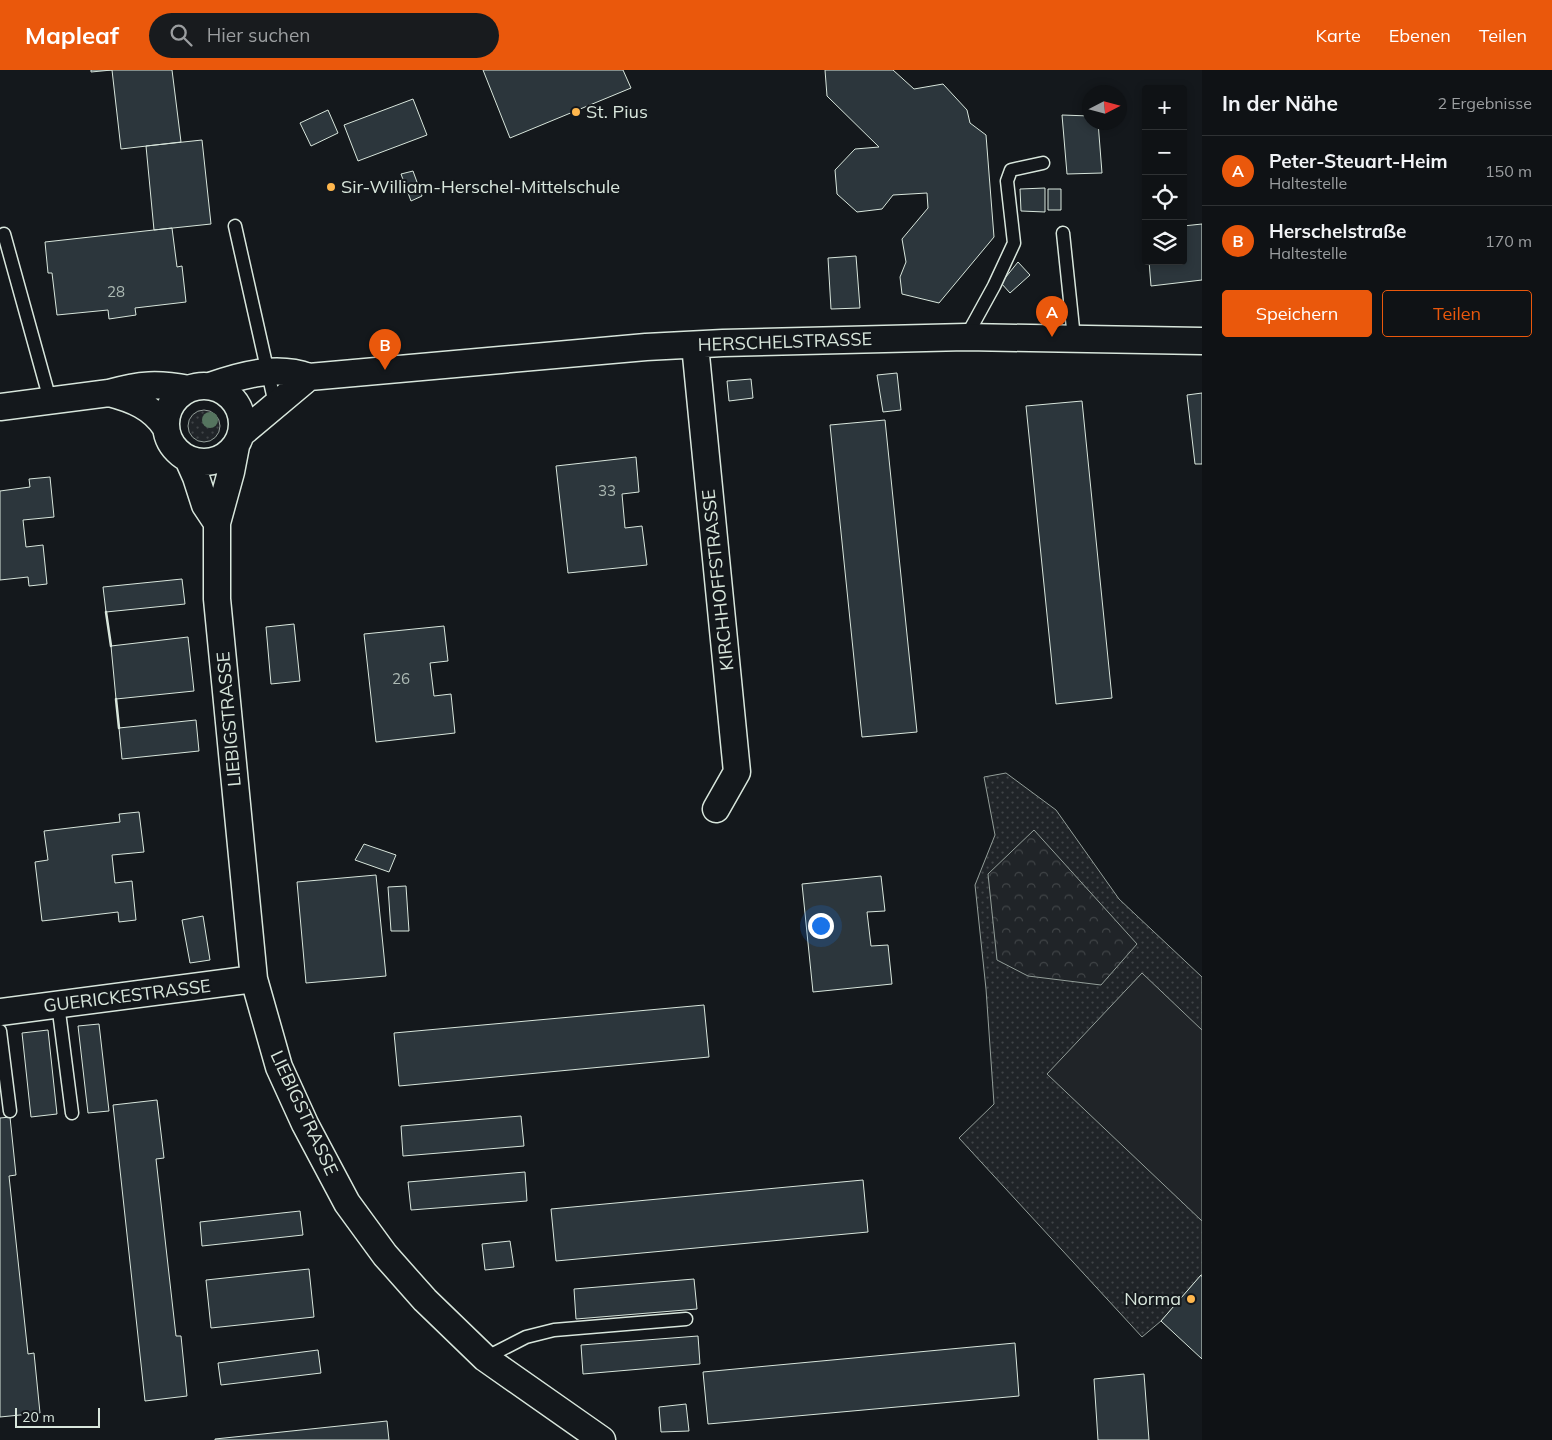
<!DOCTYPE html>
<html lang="de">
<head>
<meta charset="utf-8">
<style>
  :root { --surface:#0f1215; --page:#181b1e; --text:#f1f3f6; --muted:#9b9ea0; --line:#2f3234; --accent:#ea580c }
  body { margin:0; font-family:Mulish,sans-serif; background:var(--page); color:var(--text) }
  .controls { position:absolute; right:15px; top:15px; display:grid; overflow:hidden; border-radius:5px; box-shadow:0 2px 8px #0003 }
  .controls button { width:45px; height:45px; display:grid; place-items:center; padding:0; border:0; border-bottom:1px solid var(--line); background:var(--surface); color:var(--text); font:25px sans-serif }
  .compass { position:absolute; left:1082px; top:15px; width:45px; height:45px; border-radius:50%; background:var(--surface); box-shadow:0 2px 8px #0003; rotate:84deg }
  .scale { position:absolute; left:15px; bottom:12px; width:85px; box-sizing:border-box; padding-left:5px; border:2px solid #d8e6dc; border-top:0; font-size:14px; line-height:18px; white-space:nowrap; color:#d8e6dc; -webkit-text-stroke:4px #14181c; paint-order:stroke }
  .you { position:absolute; left:820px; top:855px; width:18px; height:18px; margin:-12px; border:4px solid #fff; border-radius:50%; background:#1a73e8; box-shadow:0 0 0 8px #1a73e833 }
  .badge { display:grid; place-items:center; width:32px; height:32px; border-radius:50%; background:var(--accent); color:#fff; font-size:16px; font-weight:700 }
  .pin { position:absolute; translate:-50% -41px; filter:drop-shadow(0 1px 2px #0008) }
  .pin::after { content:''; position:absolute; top:26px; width:18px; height:15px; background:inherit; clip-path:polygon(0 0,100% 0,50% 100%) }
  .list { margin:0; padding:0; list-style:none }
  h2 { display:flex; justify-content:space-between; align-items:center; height:65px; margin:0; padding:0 20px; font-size:21px }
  h2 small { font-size:16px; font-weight:400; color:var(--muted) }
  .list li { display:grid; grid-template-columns:32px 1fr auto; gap:15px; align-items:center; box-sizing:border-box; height:70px; padding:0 20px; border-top:1px solid var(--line) }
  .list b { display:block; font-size:19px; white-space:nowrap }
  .list p { margin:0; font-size:16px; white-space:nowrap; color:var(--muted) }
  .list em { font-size:16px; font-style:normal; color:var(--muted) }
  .actions { display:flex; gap:10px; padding:15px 20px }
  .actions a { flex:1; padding:11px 0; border:1px solid var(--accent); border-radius:5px; text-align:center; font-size:18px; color:var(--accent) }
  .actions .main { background:var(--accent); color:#fff }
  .icon { flex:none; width:28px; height:28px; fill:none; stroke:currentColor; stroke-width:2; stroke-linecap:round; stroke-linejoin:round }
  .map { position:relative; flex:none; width:1202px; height:1370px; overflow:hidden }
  header { display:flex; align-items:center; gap:30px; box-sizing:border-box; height:70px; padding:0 25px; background:var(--accent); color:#fff }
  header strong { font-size:24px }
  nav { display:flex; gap:28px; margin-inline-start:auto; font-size:18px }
  .search { width:350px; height:45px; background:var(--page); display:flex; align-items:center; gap:12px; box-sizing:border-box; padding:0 18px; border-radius:28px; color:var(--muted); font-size:19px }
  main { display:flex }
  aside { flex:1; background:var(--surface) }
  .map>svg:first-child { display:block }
  .grass { fill:url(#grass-dots); stroke:#939e99 }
  .park { fill:url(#park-crowns); stroke:#939e99 }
  .garden { fill:#202428; stroke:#939e99 }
  .building { fill:#2c363c; stroke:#d8e6dc }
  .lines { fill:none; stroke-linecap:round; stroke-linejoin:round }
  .service-casing { stroke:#d8e6dc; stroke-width:15 }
  .minor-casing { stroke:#d8e6dc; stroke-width:29 }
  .service { stroke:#14181c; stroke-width:12 }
  .minor { stroke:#14181c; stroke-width:26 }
  .wall { stroke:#d8e6dc; stroke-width:2.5 }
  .tree { fill:#55745f }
  .poi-dot { fill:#ffb74d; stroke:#14181c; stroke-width:2 }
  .labels { text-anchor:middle; stroke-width:4; stroke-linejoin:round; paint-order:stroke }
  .number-label { font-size:15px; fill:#adbab4 }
  .poi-label { font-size:18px; fill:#d8e6dc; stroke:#14181c; text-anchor:start }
  .street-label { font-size:18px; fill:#d8e6dc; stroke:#14181c }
</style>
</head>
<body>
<header>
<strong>Mapleaf</strong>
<div class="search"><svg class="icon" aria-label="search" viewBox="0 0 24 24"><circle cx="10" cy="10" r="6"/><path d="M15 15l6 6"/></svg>Hier suchen</div>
<nav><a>Karte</a><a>Ebenen</a><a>Teilen</a></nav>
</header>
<main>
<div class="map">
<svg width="1202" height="1370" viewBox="0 0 1202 1370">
  <defs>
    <pattern id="grass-dots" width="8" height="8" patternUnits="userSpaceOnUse" patternTransform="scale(1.25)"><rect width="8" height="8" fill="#202428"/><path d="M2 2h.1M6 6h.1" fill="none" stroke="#404447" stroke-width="1.8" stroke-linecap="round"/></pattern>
    <pattern id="park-crowns" width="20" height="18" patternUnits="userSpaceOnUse" patternTransform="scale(1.25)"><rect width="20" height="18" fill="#202428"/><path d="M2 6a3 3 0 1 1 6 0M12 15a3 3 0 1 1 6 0" fill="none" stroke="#404447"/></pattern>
  </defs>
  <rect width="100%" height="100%" fill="#14181c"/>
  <path class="grass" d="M188 356a16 16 0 1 1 32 0a16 16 0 1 1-32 0Z
    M1006,703L1056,740L1119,829L1202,907V1204L1161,1251L1142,1267L959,1068L994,1034L986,919L975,815L995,765L984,707Z"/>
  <path class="park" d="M1034,760L1137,874L1101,915L1028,906L997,890L988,804Z"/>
  <path class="garden" d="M1142,903L1202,960V1151L1047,1004Z"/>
  <path class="building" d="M91,0H172L181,72L121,79L112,0L91,2Z
    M483,0H623L631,18L510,68Z
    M825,0H893L914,19L943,14L967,40L970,53L986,65L994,167L939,233L902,224L900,207L906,192L902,169L928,138L927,123L893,125L882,139L857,142L837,124L835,100L855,79L879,77L827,26Z
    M413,29L427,65L358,91L344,55Z
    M328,40L338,63L311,76L300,53Z
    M1062,45L1090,46V52H1098L1102,103L1067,104Z
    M202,70L211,154L154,160L146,76Z
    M413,101L422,126L411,131L401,104Z
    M1045,118V142L1021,141L1020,119Z
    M1048,119H1061V140H1048Z
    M1202,154V210L1151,216L1149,191H1183V156Z
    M172,158L177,197L182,196L186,232L135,238L136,245L109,249L108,240L57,245L52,203H48L45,172Z
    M856,186L860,238L831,239L828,188Z
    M1018,192L1030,205L1010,223L1001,213Z
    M897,303L901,340L883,342L877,305Z
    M751,309L753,328L729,331L727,311Z
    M1202,323V394H1195L1187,325Z
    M1082,331L1112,628L1056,634L1026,336Z
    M885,350L917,662L862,667L830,355Z
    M636,387L639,422L622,424L625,458L642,456L647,495L568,503L556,396Z
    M50,407L54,447L23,450L26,477L43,475L47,514L29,516L28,507L0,510V421L30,417L29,409Z
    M182,509L185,534L106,542L103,517Z
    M294,554L300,611L271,614L266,557Z
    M444,556L448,591L430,593L434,626L451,624L455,663L376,672L364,564Z
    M188,567L194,621L116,629L111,576Z
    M196,650L199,681L122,689L119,658Z
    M139,742L144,782L112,785L115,813L132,811L136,850L119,852L118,842L42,851L35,792L48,790L44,761L120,752L119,744Z
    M364,774L396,785L389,802L355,790Z
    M376,805L386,906L306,913L297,812Z
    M881,806L885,841L867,842L871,876L888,875L892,914L813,922L802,814Z
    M406,816L409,861H391L388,817Z
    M203,846L210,890L190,893L182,850Z
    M704,935L709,987L399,1016L394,963Z
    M99,954L109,1041L88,1043L78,956Z
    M48,960L57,1044L31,1047L22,963Z
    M157,1030L164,1088L156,1089L176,1266H181L187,1326L145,1331L113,1035Z
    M521,1046L524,1076L403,1086L401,1056Z
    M10,1047L16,1105L9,1106L28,1284L34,1283L40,1343L0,1347V1048Z
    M525,1102L527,1131L411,1140L408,1112Z
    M863,1110L868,1162L556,1191L551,1139Z
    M300,1141L303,1165L202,1176L200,1152Z
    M510,1171L514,1197L485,1200L482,1174Z
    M309,1199L314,1247L211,1258L206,1210Z
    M1201,1205L1202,1207V1289L1161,1251Z
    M694,1209L697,1239L576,1249L574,1219Z
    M698,1266L700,1294L583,1304L581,1275Z
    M1015,1273L1019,1326L708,1354L703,1302Z
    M318,1280L321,1303L221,1315L218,1293Z
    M1144,1304L1149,1370H1098L1094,1309Z
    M686,1334L689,1361L661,1362L659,1337Z
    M387,1351L389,1370H215V1369Z"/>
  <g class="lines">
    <g class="service-casing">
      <path id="service" d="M235,156L275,334
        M1063,163L1074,268
        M4,164L50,330
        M966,267L994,216L1014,173L1007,111L1011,100L1043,93
        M58,934L72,1043
        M0,961L10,1041
        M485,1288L526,1267L554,1260L686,1249"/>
    </g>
    <g class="minor-casing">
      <path id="minor" d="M695,275L737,702L716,739
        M166 354a38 38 0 1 1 76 0a38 38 0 1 1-76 0Z
        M210,316C241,305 277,295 309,307L646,277L723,273L966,267L1202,271
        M109,323C132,329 153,337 166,358
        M0,337L109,323C140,314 158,313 189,319
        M241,364L309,307
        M236,376L231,402L217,453V529L254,909L279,997L305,1054L347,1133L385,1185L425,1230L485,1288L602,1370
        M188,389L196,407L205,435L217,453
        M0,942L254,909"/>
    </g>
    <use href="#service" class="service"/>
    <use href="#minor" class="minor"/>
    <path class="wall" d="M106,542L111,576
      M116,629L119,658"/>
  </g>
  <circle class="tree" cx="210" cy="350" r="8"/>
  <g class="poi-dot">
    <circle cx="576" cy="42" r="5"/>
    <circle cx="331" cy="117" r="5"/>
    <circle cx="1191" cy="1229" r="5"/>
  </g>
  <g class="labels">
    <g class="number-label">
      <text x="116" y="227">28</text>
      <text x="607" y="426">33</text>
      <text x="401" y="614">26</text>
    </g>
    <g class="poi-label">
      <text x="586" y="48">St. Pius</text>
      <text x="341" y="123">Sir-William-Herschel-Mittelschule</text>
      <text x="1181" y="1235" text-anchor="end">Norma</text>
    </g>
    <g class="street-label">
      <text transform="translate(785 272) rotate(-2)" y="6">HERSCHELSTRASSE</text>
      <text transform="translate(718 510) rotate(-96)" y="6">KIRCHHOFFSTRASSE</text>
      <text transform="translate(229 649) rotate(-95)" y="6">LIEBIGSTRASSE</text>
      <text transform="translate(127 926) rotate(-7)" y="6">GUERICKESTRASSE</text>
      <text transform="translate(304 1043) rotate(65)" y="6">LIEBIGSTRASSE</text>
    </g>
  </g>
</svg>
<div class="controls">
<button>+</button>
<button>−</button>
<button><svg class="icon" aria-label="locate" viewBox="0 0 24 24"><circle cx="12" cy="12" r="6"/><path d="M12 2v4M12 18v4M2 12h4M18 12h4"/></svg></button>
<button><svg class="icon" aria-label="layers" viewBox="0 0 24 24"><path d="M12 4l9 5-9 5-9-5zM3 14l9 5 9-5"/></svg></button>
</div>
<svg class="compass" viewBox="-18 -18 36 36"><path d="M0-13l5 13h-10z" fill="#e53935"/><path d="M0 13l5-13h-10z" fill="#9b9ea0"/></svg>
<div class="scale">20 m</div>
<div class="you"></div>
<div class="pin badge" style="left:1052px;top:267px">A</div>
<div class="pin badge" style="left:385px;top:300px">B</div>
</div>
<aside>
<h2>In der Nähe<small>2 Ergebnisse</small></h2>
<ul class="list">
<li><span class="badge">A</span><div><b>Peter-Steuart-Heim</b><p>Haltestelle</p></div><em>150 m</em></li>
<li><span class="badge">B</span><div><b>Herschelstraße</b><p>Haltestelle</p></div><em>170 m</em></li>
</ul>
<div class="actions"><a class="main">Speichern</a><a>Teilen</a></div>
</aside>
</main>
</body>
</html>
